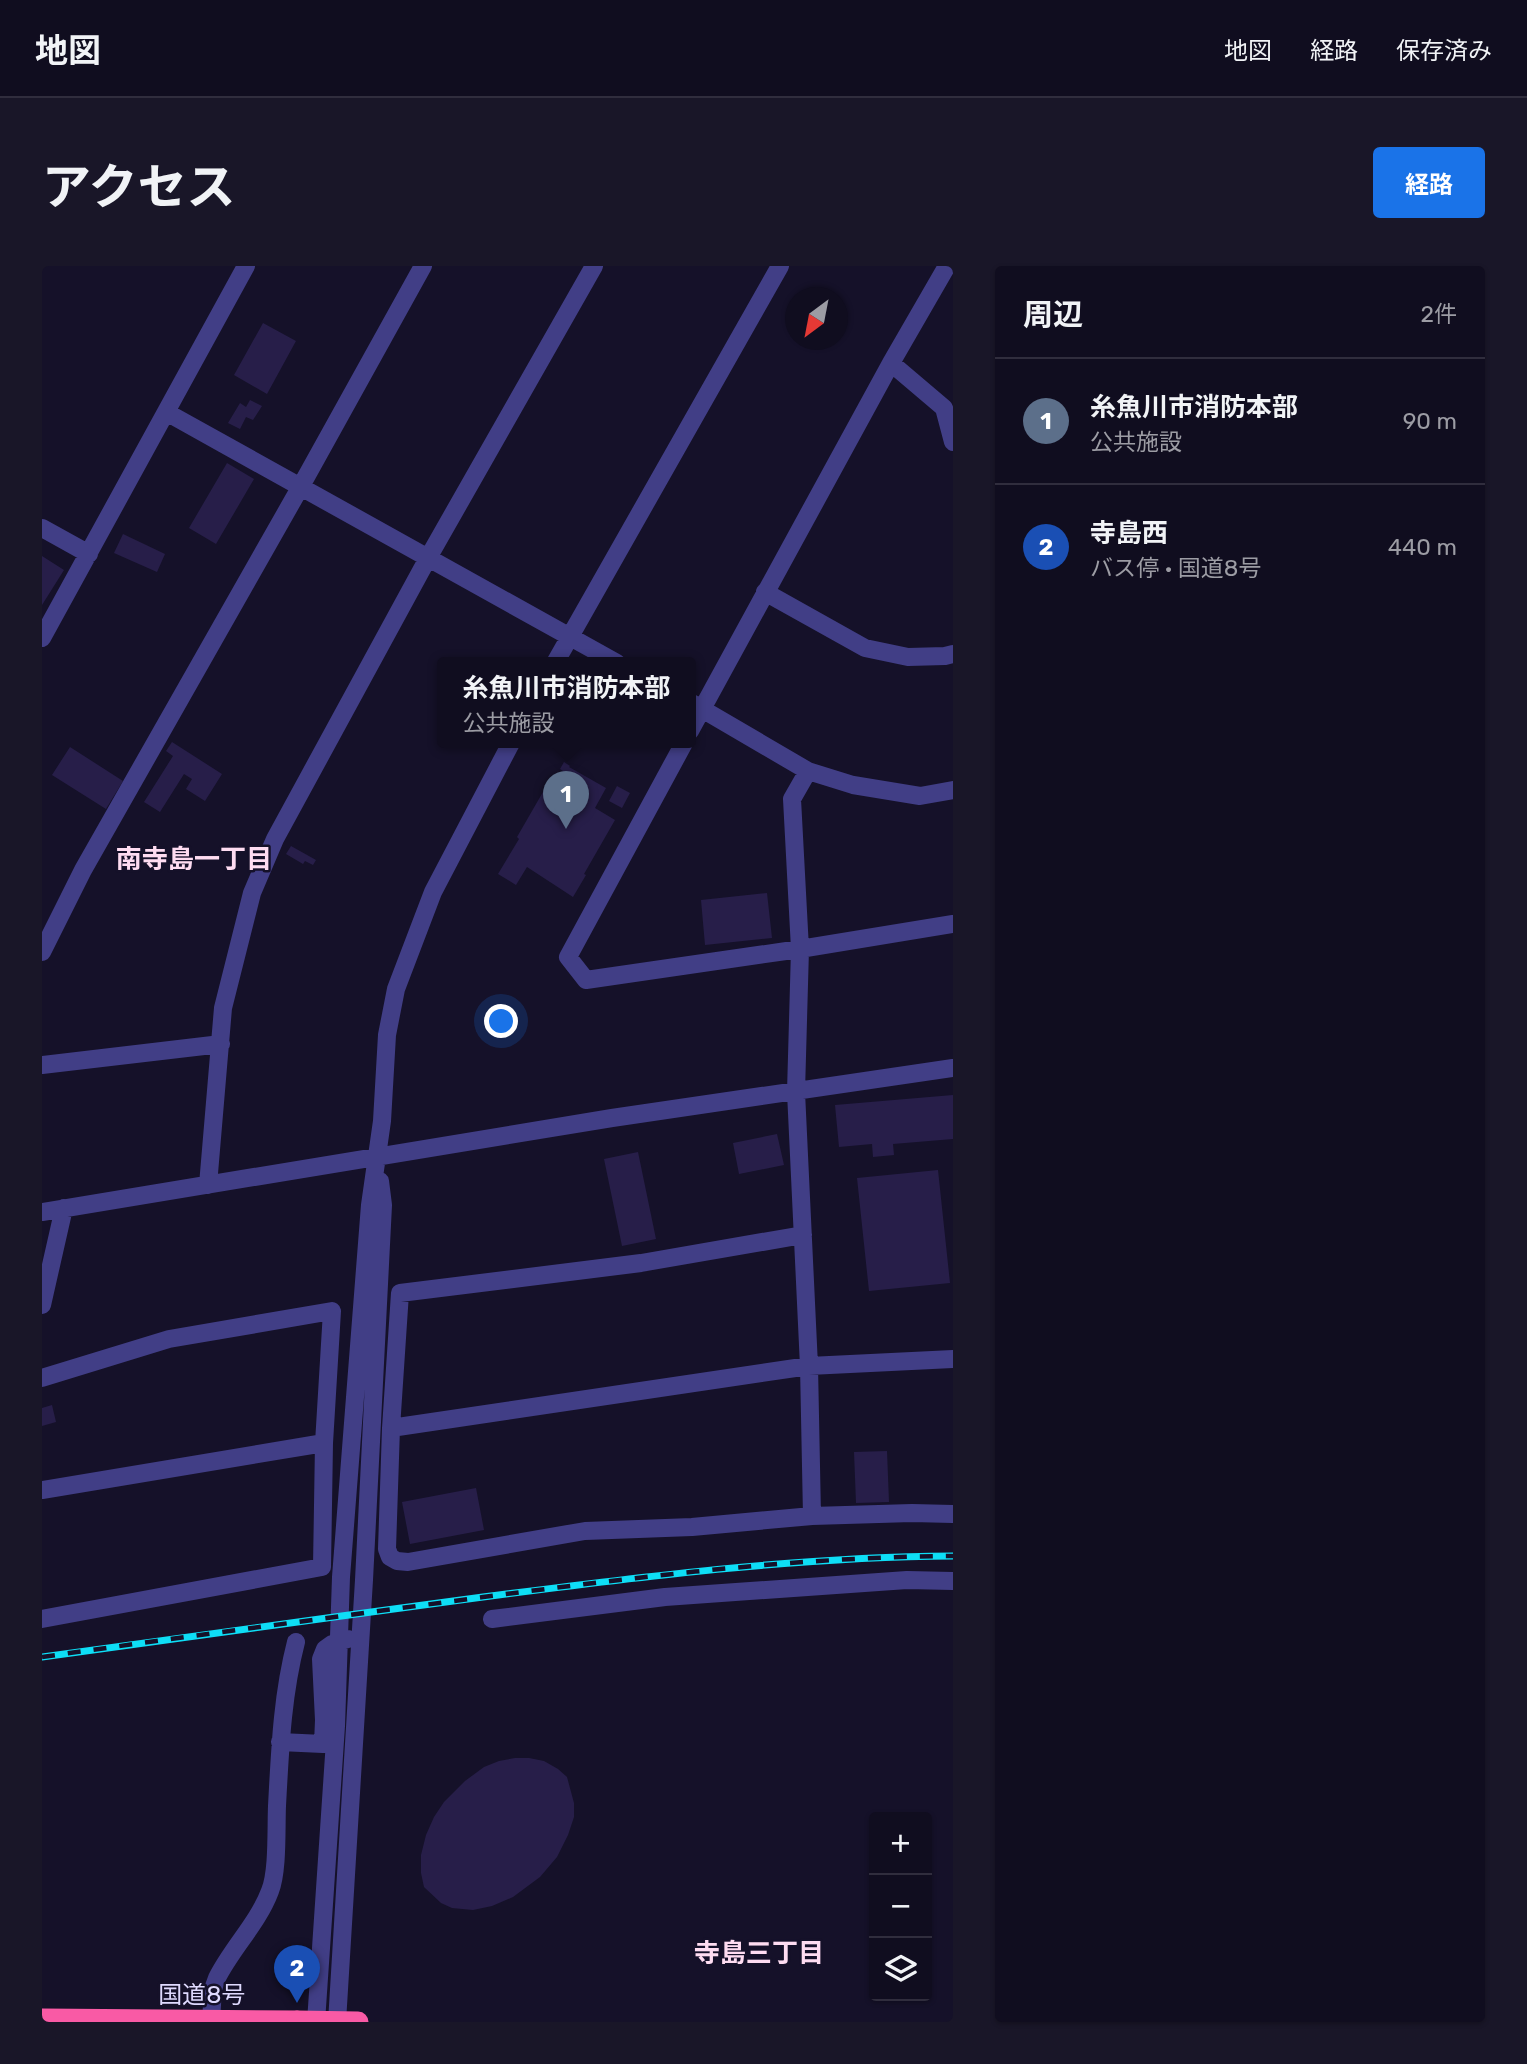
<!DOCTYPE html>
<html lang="ja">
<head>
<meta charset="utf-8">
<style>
  :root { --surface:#100d1f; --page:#191628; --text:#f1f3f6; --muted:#9c9ca4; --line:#302d3d; --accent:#1a73e8 }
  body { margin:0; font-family:Rubik,"Noto Sans JP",sans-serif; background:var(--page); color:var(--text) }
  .controls { position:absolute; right:21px; bottom:21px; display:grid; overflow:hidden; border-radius:7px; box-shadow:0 2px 5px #0004 }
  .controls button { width:63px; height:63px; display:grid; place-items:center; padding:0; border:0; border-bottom:2px solid var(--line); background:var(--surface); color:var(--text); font:35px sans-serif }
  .compass { position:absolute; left:743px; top:21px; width:63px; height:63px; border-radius:50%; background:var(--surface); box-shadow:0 2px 5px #0004; rotate:212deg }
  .you { position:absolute; left:460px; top:756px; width:24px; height:24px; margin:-18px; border:5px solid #fff; border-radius:50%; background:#1a73e8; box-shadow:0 0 0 10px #1a73e833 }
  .badge { display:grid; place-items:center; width:46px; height:46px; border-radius:50%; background:var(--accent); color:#fff; font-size:23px; font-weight:700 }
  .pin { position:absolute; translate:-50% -58px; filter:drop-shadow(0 2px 4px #0008) }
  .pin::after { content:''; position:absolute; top:37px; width:24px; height:21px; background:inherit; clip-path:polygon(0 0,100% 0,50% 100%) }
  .popup { position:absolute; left:395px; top:391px; width:259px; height:91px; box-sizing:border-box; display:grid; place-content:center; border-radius:7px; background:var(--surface); filter:drop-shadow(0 2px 5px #0005); font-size:23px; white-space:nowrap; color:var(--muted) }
  .popup b { font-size:26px; color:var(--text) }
  .popup::after { content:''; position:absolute; left:50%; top:100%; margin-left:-14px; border:14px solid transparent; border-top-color:var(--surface) }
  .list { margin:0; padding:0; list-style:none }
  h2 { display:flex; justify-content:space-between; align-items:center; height:91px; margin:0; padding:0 28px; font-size:30px }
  h2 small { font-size:23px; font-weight:400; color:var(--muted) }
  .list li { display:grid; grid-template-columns:46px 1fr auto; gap:21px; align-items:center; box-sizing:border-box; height:126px; padding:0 28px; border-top:2px solid var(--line) }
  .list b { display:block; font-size:26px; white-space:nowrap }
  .list p { margin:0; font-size:23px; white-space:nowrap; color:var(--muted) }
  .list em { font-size:23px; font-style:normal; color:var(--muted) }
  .icon { flex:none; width:38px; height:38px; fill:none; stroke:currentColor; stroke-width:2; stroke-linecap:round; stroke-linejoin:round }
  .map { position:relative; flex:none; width:911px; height:1756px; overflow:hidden; border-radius:7px }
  header { display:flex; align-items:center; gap:42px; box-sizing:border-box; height:98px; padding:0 35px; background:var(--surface); border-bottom:2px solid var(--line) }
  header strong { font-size:33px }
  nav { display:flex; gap:38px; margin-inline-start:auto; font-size:24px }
  .intro { display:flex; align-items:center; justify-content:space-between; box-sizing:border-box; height:168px; padding:0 42px }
  h1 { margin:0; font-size:49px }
  .button { padding:18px 32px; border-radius:7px; background:var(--accent); color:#fff; font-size:24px; font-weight:700 }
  main { display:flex; gap:42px; padding:0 42px }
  aside { flex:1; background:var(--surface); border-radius:7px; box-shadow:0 2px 5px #0004 }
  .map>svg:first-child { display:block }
  .building { fill:#271e49 }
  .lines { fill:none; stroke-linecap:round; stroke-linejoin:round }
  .minor { stroke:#413e86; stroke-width:18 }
  .highway { stroke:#f95aa5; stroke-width:21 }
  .rail-casing { stroke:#0edef6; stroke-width:7 }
  .rail { stroke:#151129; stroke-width:4.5; stroke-dasharray:13; stroke-linecap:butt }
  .highway-bridge { stroke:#f95aa5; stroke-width:21 }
  .labels { text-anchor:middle; stroke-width:5; stroke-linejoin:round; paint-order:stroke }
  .street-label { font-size:24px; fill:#dfdafe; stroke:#151129 }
  .neighbourhood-label { font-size:26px; font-weight:bold; fill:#fedcf1; stroke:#151129 }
</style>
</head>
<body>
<header>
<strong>地図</strong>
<nav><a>地図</a><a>経路</a><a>保存済み</a></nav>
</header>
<div class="intro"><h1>アクセス</h1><a class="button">経路</a></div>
<main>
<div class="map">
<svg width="911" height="1756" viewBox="0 0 911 1756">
  <rect width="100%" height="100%" fill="#151129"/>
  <path class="building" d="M221,57L254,75L225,128L192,109Z
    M208,134L220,140L211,154L204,151L198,163L186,157L198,137L204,141Z
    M185,197L212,213L174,278L147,262Z
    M81,268L123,288L115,306L72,287Z
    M0,290L22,304L0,339Z
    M130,476L180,508L163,535L144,523L150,513L142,508L118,546L102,536L131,490L124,485Z
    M28,481L81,515L64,543L10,509Z
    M522,496L528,500L527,501L564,522L553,542L573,554L542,608L544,609L531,631L485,601L474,619L456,608L477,573L475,571L505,519L511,522L521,505L518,503Z
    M575,520L588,527L580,542L567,535Z
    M249,580L274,594L271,599L263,595L261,598L244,588Z
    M725,627L730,672L663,679L659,634Z
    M911,829V873L851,878L852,889L831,891L830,878L797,881L793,839Z
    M735,868L742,899L697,908L691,877Z
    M596,886L614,973L580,980L562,893Z
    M896,904L908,1017L827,1025L815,912Z
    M10,1139L14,1156L0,1160V1142Z
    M845,1185L847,1236L814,1237L812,1186Z
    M434,1222L442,1264L368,1278L360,1236Z
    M473,1492H487L502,1495L516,1503L525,1511L532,1537V1551L526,1569L515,1591L498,1611L471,1631L450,1640L431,1644L410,1642L399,1637L382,1621L379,1607V1589L384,1569L392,1551L402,1536L423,1515L442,1501L457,1495Z"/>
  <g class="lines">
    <path class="minor" d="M849,97L902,142L911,176
      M124,146L575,397
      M0,262L47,288
      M723,326L823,382L866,391L903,390L911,388
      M0,372L204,0
      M513,397L738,0
      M648,436L766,505L811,519L878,530L911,524
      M648,465L849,97L905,0
      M642,477L526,691L544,714L758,683L911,658
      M766,505L750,533L758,683L754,826L767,1100L770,1250
      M0,686L41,604L259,220L381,0
      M0,799L179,778
      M166,919L181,742L210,627L233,573L386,292L552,0
      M0,946L570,852L911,802
      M761,969L599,997L358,1027L349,1162L345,1283L348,1291L355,1295L366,1296L543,1265L650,1261L770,1250L870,1247L911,1248
      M0,1039L22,942
      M0,1112L127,1073L290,1045L282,1177L280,1301L0,1353
      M349,1162L767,1100L911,1093
      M0,1224L282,1177
      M450,1353L623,1331L865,1314L911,1315
      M238,1476L281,1478L282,1454L279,1393L283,1383L290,1378L306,1373
      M169,1755L171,1723L175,1712C190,1682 216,1657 228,1625C236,1605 234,1564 235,1540C238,1485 240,1430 254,1376
      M274,1756L294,1460L299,1311L328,939L340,855L345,769L354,723L391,626L469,477
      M295,1756L322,1314L341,939L338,915"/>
    <path class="highway" d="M0,1753L255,1755"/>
    <g class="rail-casing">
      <path id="rail" d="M0,1391C147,1370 294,1351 441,1331C597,1311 753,1291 911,1290"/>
    </g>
    <use href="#rail" class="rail"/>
    <path class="highway-bridge" d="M255,1755L316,1756"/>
  </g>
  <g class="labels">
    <g class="street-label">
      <text x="160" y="1737">国道8号</text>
    </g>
    <g class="neighbourhood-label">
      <text x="152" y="602">南寺島一丁目</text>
      <text x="717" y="1696">寺島三丁目</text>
    </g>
  </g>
</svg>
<div class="controls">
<button>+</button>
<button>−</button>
<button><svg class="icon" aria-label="layers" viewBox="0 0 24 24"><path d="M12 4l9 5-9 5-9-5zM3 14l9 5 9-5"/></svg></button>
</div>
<svg class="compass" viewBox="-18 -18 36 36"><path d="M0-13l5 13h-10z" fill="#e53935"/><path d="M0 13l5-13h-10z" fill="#9c9ca4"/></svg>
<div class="you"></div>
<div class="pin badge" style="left:524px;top:563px;background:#5c6f8a">1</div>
<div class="popup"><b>糸魚川市消防本部</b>公共施設</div>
<div class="pin badge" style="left:255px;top:1737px;background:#1a4fb4">2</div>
</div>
<aside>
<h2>周辺<small>2件</small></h2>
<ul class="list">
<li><span class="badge" style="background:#5c6f8a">1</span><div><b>糸魚川市消防本部</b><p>公共施設</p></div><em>90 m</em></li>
<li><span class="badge" style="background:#1a4fb4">2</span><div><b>寺島西</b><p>バス停 · 国道8号</p></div><em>440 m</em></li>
</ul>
</aside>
</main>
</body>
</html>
